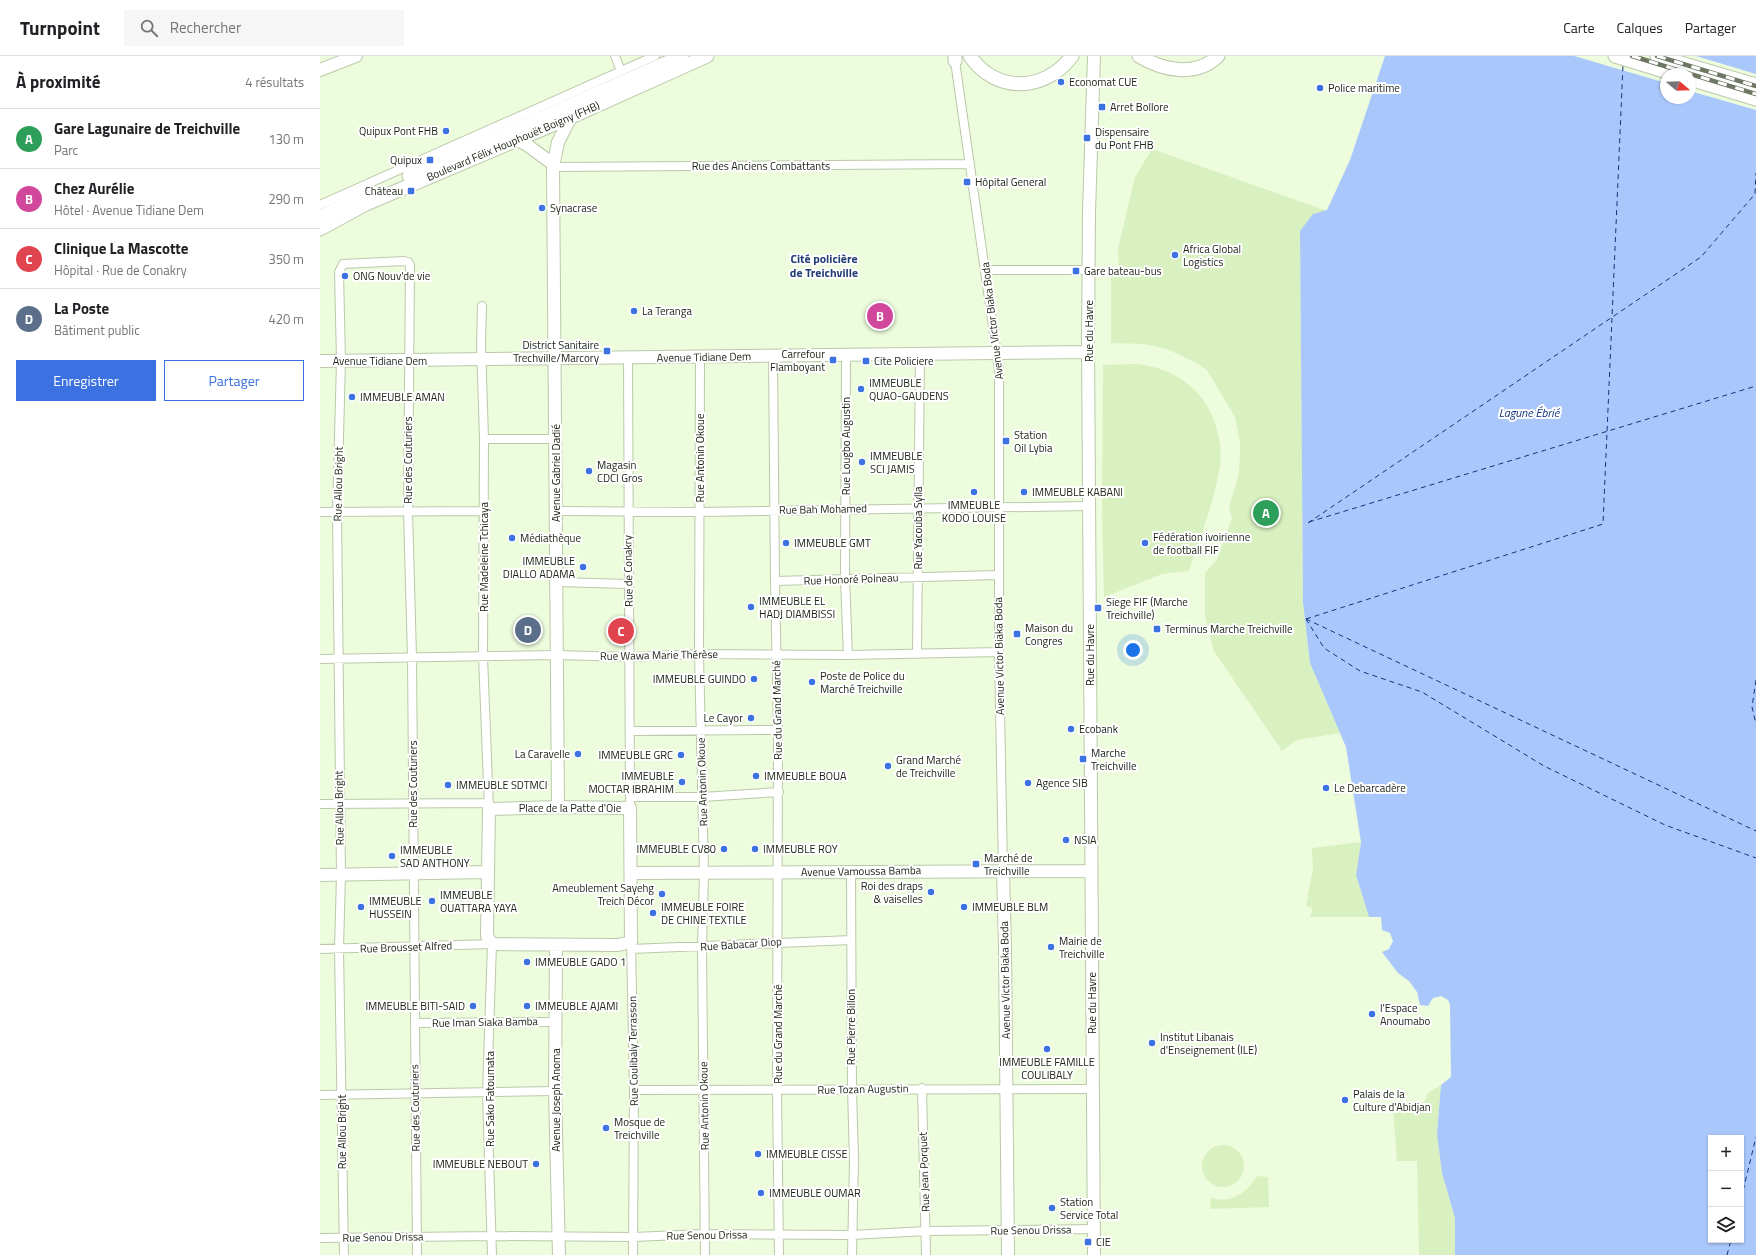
<!DOCTYPE html>
<html lang="fr">
<head>
<meta charset="utf-8">
<style>
  :root { --surface:#fff; --page:#f6f6f6; --text:#202124; --muted:#757577; --line:#e0e0e0; --accent:#3b71e1 }
  body { margin:0; font-family:"Titillium Web",sans-serif; background:var(--page); color:var(--text) }
  .controls { position:absolute; right:12px; bottom:12px; display:grid; overflow:hidden; border-radius:0px; box-shadow:0 1px 3px #0004 }
  .controls button { width:36px; height:36px; display:grid; place-items:center; padding:0; border:0; border-bottom:1px solid var(--line); background:var(--surface); color:var(--text); font:20px sans-serif }
  .compass { position:absolute; left:1340px; top:12px; width:36px; height:36px; border-radius:50%; background:var(--surface); box-shadow:0 1px 3px #0004; rotate:109deg }
  .you { position:absolute; left:813px; top:594px; width:14px; height:14px; margin:-10px; border:3px solid #fff; border-radius:50%; background:#1a73e8; box-shadow:0 0 0 6px #1a73e833 }
  .badge { display:grid; place-items:center; width:26px; height:26px; border-radius:50%; background:var(--accent); color:#fff; font-size:13px; font-weight:700 }
  .pin { position:absolute; translate:-50% -50%; border:2px solid #fff; box-shadow:0 1px 4px #0006 }
  .list { margin:0; padding:0; list-style:none }
  h2 { display:flex; justify-content:space-between; align-items:center; height:52px; margin:0; padding:0 16px; font-size:17px }
  h2 small { font-size:13px; font-weight:400; color:var(--muted) }
  .list li { display:grid; grid-template-columns:26px 1fr auto; gap:12px; align-items:center; box-sizing:border-box; height:60px; padding:0 16px; border-top:1px solid var(--line) }
  .list b { display:block; font-size:15px; white-space:nowrap }
  .list p { margin:0; font-size:13px; white-space:nowrap; color:var(--muted) }
  .list em { font-size:13px; font-style:normal; color:var(--muted) }
  .actions { display:flex; gap:8px; padding:12px 16px }
  .actions a { flex:1; padding:9px 0; border:1px solid var(--accent); border-radius:0px; text-align:center; font-size:14px; color:var(--accent) }
  .actions .main { background:var(--accent); color:#fff }
  .icon { flex:none; width:22px; height:22px; fill:none; stroke:currentColor; stroke-width:2; stroke-linecap:round; stroke-linejoin:round }
  .map { position:relative; flex:none; width:1436px; height:1199px; overflow:hidden }
  header { display:flex; align-items:center; gap:24px; box-sizing:border-box; height:56px; padding:0 20px; background:var(--surface); border-bottom:1px solid var(--line) }
  header strong { font-size:19px }
  nav { display:flex; gap:22px; margin-inline-start:auto; font-size:14px }
  .search { width:280px; height:36px; background:var(--page); display:flex; align-items:center; gap:10px; box-sizing:border-box; padding:0 14px; border-radius:0px; color:var(--muted); font-size:15px }
  main { display:flex }
  aside { flex:1; background:var(--surface) }
  .map>svg:first-child { display:block }
  .green { fill:#d9f0c0 }
  .water { fill:#aac7fc; fill-rule:evenodd }
  .pier { fill:#edfcdd }
  .lines { fill:none; stroke-linecap:round; stroke-linejoin:round }
  .ferry { stroke:#11347e; stroke-width:1; stroke-dasharray:5 4; stroke-linecap:butt }
  .street-casing { stroke:#bac9aa; stroke-width:10 }
  .secondary-casing { stroke:#bac9aa; stroke-width:14 }
  .primary-casing { stroke:#bac9aa; stroke-width:15 }
  .street { stroke:#fff; stroke-width:8 }
  .secondary { stroke:#fff; stroke-width:12 }
  .primary { stroke:#fff; stroke-width:13 }
  .rail-casing { stroke:#6d7764; stroke-width:4.5 }
  .rail { stroke:#fff; stroke-width:3; stroke-dasharray:9; stroke-linecap:butt }
  .poi-dot { fill:#3b71e1; stroke:#fff; stroke-width:1.5 }
  .labels { text-anchor:middle; stroke-width:4; stroke-linejoin:round; paint-order:stroke }
  .poi-label { font-size:11px; fill:#20261a; stroke:#fff; text-anchor:start }
  .street-label { font-size:11px; fill:#20261a; stroke:#fff }
  .neighbourhood-label { font-size:12px; font-weight:bold; fill:#223d74; stroke:#fff }
  .water-label { font-size:12px; font-style:italic; fill:#11347e; stroke:#fff }
</style>
</head>
<body>
<header>
<strong>Turnpoint</strong>
<div class="search"><svg class="icon" aria-label="search" viewBox="0 0 24 24"><circle cx="10" cy="10" r="6"/><path d="M15 15l6 6"/></svg>Rechercher</div>
<nav><a>Carte</a><a>Calques</a><a>Partager</a></nav>
</header>
<main>
<aside>
<h2>À proximité<small>4 résultats</small></h2>
<ul class="list">
<li><span class="badge" style="background:#2e9e5b">A</span><div><b>Gare Lagunaire de Treichville</b><p>Parc</p></div><em>130 m</em></li>
<li><span class="badge" style="background:#d1479c">B</span><div><b>Chez Aurélie</b><p>Hôtel · Avenue Tidiane Dem</p></div><em>290 m</em></li>
<li><span class="badge" style="background:#e0444e">C</span><div><b>Clinique La Mascotte</b><p>Hôpital · Rue de Conakry</p></div><em>350 m</em></li>
<li><span class="badge" style="background:#5c6f8a">D</span><div><b>La Poste</b><p>Bâtiment public</p></div><em>420 m</em></li>
</ul>
<div class="actions"><a class="main">Enregistrer</a><a>Partager</a></div>
</aside>
<div class="map">
<svg width="1436" height="1199" viewBox="0 0 1436 1199">
  <rect width="100%" height="100%" fill="#edfcdd"/>
  <path class="green" d="M832,93L1007,155L980,175L983,547L990,607L1020,677L977,684L962,695L894,595L885,560V517L897,503L912,462L909,451L918,421L920,402V386L915,361L887,314L876,307L847,293L824,288L791,287V218L799,214L798,193L815,121Z
    M816,308C862,312 895,343 900,389C901,398 901,408 899,416C893,449 879,483 869,515L842,518L784,541L782,460L783,309Z
    M1026,729L1028,737L1014,740L1012,731Z
    M1041,786L1036,819L1049,861H990L993,852L986,850L993,812L992,792Z
    M1121,1029L1117,1078L1122,1117L1135,1162V1199H1099L1097,1105H1077L1073,1051L1104,1046L1108,1037Z
    M882 1110a21 21 0 1 1 42 0a21 21 0 1 1-42 0Z
    M937,1120L948,1121L949,1151L890,1153L891,1142C911,1148 927,1137 937,1120Z"/>
  <path class="water" d="M1065,0H1436V1199H1135V1162L1122,1117L1117,1078L1121,1029L1131,1021L1130,948L1128,944L1121,940L1113,942L1108,950L1100,949L1097,936L1089,925L1078,917L1062,896L1069,893L1073,885L1070,877L1062,874L1061,861H1049L1036,819L1041,786L1026,691L990,607L983,547L980,175L993,158L1007,154L1030,104ZM1346,18H1370V42H1346ZM1391,1082H1421V1184H1391Z"/>
  <path class="pier" d="M1254,0H1376L1436,18V54L1370,35V18H1346V27Z"/>
  <g class="lines">
    <path class="ferry" d="M989,466L1436,330
      M988,467L1381,201L1435,138L1436,117
      M986,563L1283,468L1303,9
      M986,563L1004,592L1040,615L1102,636L1224,710L1345,769L1436,802
      M986,563L1436,775
      M1436,624L1432,651L1436,668
      M1421,1143L1436,1081
      M1407,1199L1411,1184"/>
    <g class="street-casing">
      <path id="street" d="M295,0L301,15
        M635,5L679,313V596L683,815
        M233,111L650,108
        M0,149L335,0
        M666,214H769
        M162,250L161,288L164,383L163,600L169,753
        M453,300L455,525L458,674L457,1034L459,1199
        M526,300L525,522L528,599
        M380,301L379,598L384,817L382,891L385,1199
        M308,302L310,752
        M164,383H236
        M236,455L380,456L769,450
        M0,456L164,455
        M455,525L678,519
        M236,526L308,528
        M597,598L600,298
        M0,603L237,599L310,601L379,598L528,599L679,596
        M310,675L458,674
        M311,741H382L459,736
        M0,748L169,747
        M531,815L532,1033L534,1104L532,1199
        M311,886L314,1034L313,1199
        M0,893L172,888L167,1037L172,1199
        M311,893L531,884
        M95,967L236,966
        M602,1032L606,1199
        M314,1034L773,1033
        M0,1039L235,1035
        M0,1182L172,1180L313,1181L385,1178L532,1179L606,1175L774,1173
        M24,1199L19,893L21,819L17,456L21,305L19,216L23,208L84,205L88,206L90,209L88,455L92,601L97,1199"/>
    </g>
    <g class="secondary-casing">
      <path id="secondary" d="M774,0L769,156L768,286L774,1199
        M0,14L36,0
        M197,84L207,89L233,108
        M0,305L768,296
        M238,751L233,111L238,86L251,61
        M238,751L310,752L311,886L298,889L172,888L167,880L169,753Z
        M683,815L685,891L688,1199
        M312,817L771,815
        M0,819L167,816
        M236,889L235,1035L239,1199"/>
    </g>
    <g class="primary-casing">
      <path id="primary" d="M635,0V5
        M650,0C676,38 725,36 752,0
        M819,0C842,14 876,22 898,0
        M1295,0L1354,18
        M1337,0L1436,29
        M1370,23L1436,43
        M89,120L362,0
        M0,161L47,138
        M0,173L46,148L251,61L387,0"/>
    </g>
    <use href="#street" class="street"/>
    <use href="#secondary" class="secondary"/>
    <use href="#primary" class="primary"/>
    <g class="rail-casing">
      <path id="rail" d="M1312,0L1436,38
        M1337,0L1436,30"/>
    </g>
    <use href="#rail" class="rail"/>
  </g>
  <g class="poi-dot">
    <circle cx="741" cy="26" r="4"/>
    <circle cx="1000" cy="32" r="4"/>
    <rect x="778" y="47" width="8" height="8" rx="2"/>
    <circle cx="126" cy="75" r="4"/>
    <rect x="763" y="78" width="8" height="8" rx="2"/>
    <rect x="106" y="100" width="8" height="8" rx="2"/>
    <rect x="643" y="122" width="8" height="8" rx="2"/>
    <rect x="87" y="131" width="8" height="8" rx="2"/>
    <circle cx="222" cy="152" r="4"/>
    <circle cx="855" cy="199" r="4"/>
    <rect x="752" y="211" width="8" height="8" rx="2"/>
    <circle cx="25" cy="220" r="4"/>
    <circle cx="314" cy="255" r="4"/>
    <rect x="283" y="291" width="8" height="8" rx="2"/>
    <rect x="509" y="300" width="8" height="8" rx="2"/>
    <rect x="542" y="301" width="8" height="8" rx="2"/>
    <circle cx="541" cy="333" r="4"/>
    <circle cx="32" cy="341" r="4"/>
    <rect x="682" y="381" width="8" height="8" rx="2"/>
    <circle cx="542" cy="406" r="4"/>
    <circle cx="269" cy="415" r="4"/>
    <circle cx="654" cy="436" r="4"/>
    <circle cx="704" cy="436" r="4"/>
    <circle cx="192" cy="482" r="4"/>
    <circle cx="466" cy="487" r="4"/>
    <circle cx="825" cy="487" r="4"/>
    <circle cx="263" cy="511" r="4"/>
    <circle cx="431" cy="551" r="4"/>
    <rect x="774" y="548" width="8" height="8" rx="2"/>
    <rect x="833" y="569" width="8" height="8" rx="2"/>
    <rect x="693" y="574" width="8" height="8" rx="2"/>
    <circle cx="434" cy="623" r="4"/>
    <circle cx="492" cy="626" r="4"/>
    <circle cx="431" cy="662" r="4"/>
    <circle cx="751" cy="673" r="4"/>
    <circle cx="258" cy="698" r="4"/>
    <circle cx="361" cy="699" r="4"/>
    <rect x="759" y="699" width="8" height="8" rx="2"/>
    <circle cx="568" cy="710" r="4"/>
    <circle cx="436" cy="720" r="4"/>
    <circle cx="362" cy="726" r="4"/>
    <circle cx="708" cy="727" r="4"/>
    <circle cx="128" cy="729" r="4"/>
    <circle cx="1006" cy="732" r="4"/>
    <circle cx="746" cy="784" r="4"/>
    <circle cx="404" cy="793" r="4"/>
    <circle cx="435" cy="793" r="4"/>
    <circle cx="72" cy="800" r="4"/>
    <rect x="652" y="804" width="8" height="8" rx="2"/>
    <circle cx="611" cy="836" r="4"/>
    <circle cx="342" cy="838" r="4"/>
    <circle cx="112" cy="845" r="4"/>
    <circle cx="41" cy="851" r="4"/>
    <circle cx="644" cy="851" r="4"/>
    <circle cx="333" cy="857" r="4"/>
    <circle cx="731" cy="891" r="4"/>
    <circle cx="207" cy="906" r="4"/>
    <circle cx="153" cy="950" r="4"/>
    <circle cx="207" cy="950" r="4"/>
    <circle cx="1052" cy="958" r="4"/>
    <circle cx="832" cy="987" r="4"/>
    <circle cx="727" cy="993" r="4"/>
    <circle cx="1025" cy="1044" r="4"/>
    <circle cx="286" cy="1072" r="4"/>
    <circle cx="438" cy="1098" r="4"/>
    <circle cx="216" cy="1108" r="4"/>
    <circle cx="441" cy="1137" r="4"/>
    <circle cx="732" cy="1152" r="4"/>
    <rect x="764" y="1182" width="8" height="8" rx="2"/>
  </g>
  <g class="labels">
    <g class="poi-label">
      <text x="749" y="30">Economat CUE</text>
      <text x="1008" y="36">Police maritime</text>
      <text x="790" y="55">Arret Bollore</text>
      <text x="118" y="79" text-anchor="end">Quipux Pont FHB</text>
      <text x="775" y="80">Dispensaire<tspan x="775" dy="13">du Pont FHB</tspan></text>
      <text x="102" y="108" text-anchor="end">Quipux</text>
      <text x="655" y="130">Hôpital General</text>
      <text x="83" y="139" text-anchor="end">Château</text>
      <text x="230" y="156">Synacrase</text>
      <text x="863" y="197">Africa Global<tspan x="863" dy="13">Logistics</tspan></text>
      <text x="764" y="219">Gare bateau-bus</text>
      <text x="33" y="224">ONG Nouv'de vie</text>
      <text x="322" y="259">La Teranga</text>
      <text x="279" y="293" text-anchor="end">District Sanitaire<tspan x="279" dy="13">Trechville/Marcory</tspan></text>
      <text x="505" y="302" text-anchor="end">Carrefour<tspan x="505" dy="13">Flamboyant</tspan></text>
      <text x="554" y="309">Cite Policiere</text>
      <text x="549" y="331">IMMEUBLE<tspan x="549" dy="13">QUAO-GAUDENS</tspan></text>
      <text x="40" y="345">IMMEUBLE AMAN</text>
      <text x="694" y="383">Station<tspan x="694" dy="13">Oil Lybia</tspan></text>
      <text x="550" y="404">IMMEUBLE<tspan x="550" dy="13">SCI JAMIS</tspan></text>
      <text x="277" y="413">Magasin<tspan x="277" dy="13">CDCI Gros</tspan></text>
      <text x="712" y="440">IMMEUBLE KABANI</text>
      <text x="654" y="453" text-anchor="middle">IMMEUBLE<tspan x="654" dy="13">KODO LOUISE</tspan></text>
      <text x="833" y="485">Fédération ivoirienne<tspan x="833" dy="13">de football FIF</tspan></text>
      <text x="200" y="486">Médiathèque</text>
      <text x="474" y="491">IMMEUBLE GMT</text>
      <text x="255" y="509" text-anchor="end">IMMEUBLE<tspan x="255" dy="13">DIALLO ADAMA</tspan></text>
      <text x="439" y="549">IMMEUBLE EL<tspan x="439" dy="13">HADJ DIAMBISSI</tspan></text>
      <text x="786" y="550">Siege FIF (Marche<tspan x="786" dy="13">Treichville)</tspan></text>
      <text x="705" y="576">Maison du<tspan x="705" dy="13">Congres</tspan></text>
      <text x="845" y="577">Terminus Marche Treichville</text>
      <text x="500" y="624">Poste de Police du<tspan x="500" dy="13">Marché Treichville</tspan></text>
      <text x="426" y="627" text-anchor="end">IMMEUBLE GUINDO</text>
      <text x="423" y="666" text-anchor="end">Le Cayor</text>
      <text x="759" y="677">Ecobank</text>
      <text x="771" y="701">Marche<tspan x="771" dy="13">Treichville</tspan></text>
      <text x="250" y="702" text-anchor="end">La Caravelle</text>
      <text x="353" y="703" text-anchor="end">IMMEUBLE GRC</text>
      <text x="576" y="708">Grand Marché<tspan x="576" dy="13">de Treichville</tspan></text>
      <text x="354" y="724" text-anchor="end">IMMEUBLE<tspan x="354" dy="13">MOCTAR IBRAHIM</tspan></text>
      <text x="444" y="724">IMMEUBLE BOUA</text>
      <text x="716" y="731">Agence SIB</text>
      <text x="136" y="733">IMMEUBLE SDTMCI</text>
      <text x="1014" y="736">Le Debarcadère</text>
      <text x="754" y="788">NSIA</text>
      <text x="396" y="797" text-anchor="end">IMMEUBLE CV80</text>
      <text x="443" y="797">IMMEUBLE ROY</text>
      <text x="80" y="798">IMMEUBLE<tspan x="80" dy="13">SAD ANTHONY</tspan></text>
      <text x="664" y="806">Marché de<tspan x="664" dy="13">Treichville</tspan></text>
      <text x="603" y="834" text-anchor="end">Roi des draps<tspan x="603" dy="13">&amp; vaiselles</tspan></text>
      <text x="334" y="836" text-anchor="end">Ameublement Sayehg<tspan x="334" dy="13">Treich Décor</tspan></text>
      <text x="120" y="843">IMMEUBLE<tspan x="120" dy="13">OUATTARA YAYA</tspan></text>
      <text x="49" y="849">IMMEUBLE<tspan x="49" dy="13">HUSSEIN</tspan></text>
      <text x="341" y="855">IMMEUBLE FOIRE<tspan x="341" dy="13">DE CHINE TEXTILE</tspan></text>
      <text x="652" y="855">IMMEUBLE BLM</text>
      <text x="739" y="889">Mairie de<tspan x="739" dy="13">Treichville</tspan></text>
      <text x="215" y="910">IMMEUBLE GADO 1</text>
      <text x="145" y="954" text-anchor="end">IMMEUBLE BITI-SAID</text>
      <text x="215" y="954">IMMEUBLE AJAMI</text>
      <text x="1060" y="956">l'Espace<tspan x="1060" dy="13">Anoumabo</tspan></text>
      <text x="840" y="985">Institut Libanais<tspan x="840" dy="13">d'Enseignement (ILE)</tspan></text>
      <text x="727" y="1010" text-anchor="middle">IMMEUBLE FAMILLE<tspan x="727" dy="13">COULIBALY</tspan></text>
      <text x="1033" y="1042">Palais de la<tspan x="1033" dy="13">Culture d'Abidjan</tspan></text>
      <text x="294" y="1070">Mosque de<tspan x="294" dy="13">Treichville</tspan></text>
      <text x="446" y="1102">IMMEUBLE CISSE</text>
      <text x="208" y="1112" text-anchor="end">IMMEUBLE NEBOUT</text>
      <text x="449" y="1141">IMMEUBLE OUMAR</text>
      <text x="740" y="1150">Station<tspan x="740" dy="13">Service Total</tspan></text>
      <text x="776" y="1190">CIE</text>
    </g>
    <g class="street-label">
      <text transform="translate(193 85) rotate(-23)" y="4">Boulevard Félix Houphouët Boigny (FHB)</text>
      <text x="441" y="114">Rue des Anciens Combattants</text>
      <text transform="translate(672 265) rotate(-97)" y="4">Avenue Victor Biaka Boda</text>
      <text transform="translate(769 275) rotate(-90)" y="4">Rue du Havre</text>
      <text transform="translate(384 301) rotate(-1)" y="4">Avenue Tidiane Dem</text>
      <text x="60" y="309">Avenue Tidiane Dem</text>
      <text transform="translate(526 390) rotate(-90)" y="4">Rue Lougbo Augustin</text>
      <text transform="translate(380 402) rotate(-90)" y="4">Rue Antonin Okoue</text>
      <text transform="translate(88 404) rotate(-90)" y="4">Rue des Couturiers</text>
      <text transform="translate(236 417) rotate(-90)" y="4">Avenue Gabriel Dadié</text>
      <text transform="translate(18 428) rotate(-89)" y="4">Rue Allou Bright</text>
      <text transform="translate(503 453) rotate(-1)" y="4">Rue Bah Mohamed</text>
      <text transform="translate(598 472) rotate(-90)" y="4">Rue Yacouba Sylla</text>
      <text transform="translate(164 501) rotate(-90)" y="4">Rue Madeleine Tchicaya</text>
      <text transform="translate(308 515) rotate(-91)" y="4">Rue de Conakry</text>
      <text transform="translate(531 523) rotate(-2)" y="4">Rue Honoré Polneau</text>
      <text transform="translate(339 599) rotate(-1)" y="4">Rue Wawa Marie Thérèse</text>
      <text transform="translate(770 599) rotate(-90)" y="4">Rue du Havre</text>
      <text transform="translate(679 600) rotate(-91)" y="4">Avenue Victor Biaka Boda</text>
      <text transform="translate(457 654) rotate(-91)" y="4">Rue du Grand Marché</text>
      <text transform="translate(382 726) rotate(-92)" y="4">Rue Antonin Okoue</text>
      <text transform="translate(93 728) rotate(-90)" y="4">Rue des Couturiers</text>
      <text transform="translate(19 752) rotate(-91)" y="4">Rue Allou Bright</text>
      <text x="250" y="756">Place de la Patte d'Oie</text>
      <text transform="translate(541 815) rotate(-1)" y="4">Avenue Vamoussa Bamba</text>
      <text transform="translate(421 888) rotate(-4)" y="4">Rue Babacar Diop</text>
      <text transform="translate(86 891) rotate(-2)" y="4">Rue Brousset Alfred</text>
      <text transform="translate(685 924) rotate(-91)" y="4">Avenue Victor Biaka Boda</text>
      <text transform="translate(772 947) rotate(-90)" y="4">Rue du Havre</text>
      <text transform="translate(165 966) rotate(-1)" y="4">Rue Iman Siaka Bamba</text>
      <text transform="translate(531 971) rotate(-90)" y="4">Rue Pierre Billon</text>
      <text transform="translate(458 978) rotate(-90)" y="4">Rue du Grand Marché</text>
      <text transform="translate(313 995) rotate(-91)" y="4">Rue Coulibaly Terrasson</text>
      <text transform="translate(543 1033) rotate(-1)" y="4">Rue Tozan Augustin</text>
      <text transform="translate(170 1043) rotate(-90)" y="4">Rue Sako Fatoumata</text>
      <text transform="translate(236 1044) rotate(-90)" y="4">Avenue Joseph Anoma</text>
      <text transform="translate(384 1050) rotate(-91)" y="4">Rue Antonin Okoue</text>
      <text transform="translate(95 1052) rotate(-91)" y="4">Rue des Couturiers</text>
      <text transform="translate(22 1076) rotate(-90)" y="4">Rue Allou Bright</text>
      <text transform="translate(604 1116) rotate(-92)" y="4">Rue Jean Porquet</text>
      <text transform="translate(711 1174) rotate(-1)" y="4">Rue Senou Drissa</text>
      <text transform="translate(387 1179) rotate(-1)" y="4">Rue Senou Drissa</text>
      <text transform="translate(63 1181) rotate(-1)" y="4">Rue Senou Drissa</text>
    </g>
    <g class="neighbourhood-label">
      <text x="504" y="207">Cité policière<tspan x="504" dy="14">de Treichville</tspan></text>
    </g>
    <g class="water-label">
      <text x="1209" y="361">Lagune Ébrié</text>
    </g>
  </g>
</svg>
<div class="controls">
<button>+</button>
<button>−</button>
<button><svg class="icon" aria-label="layers" viewBox="0 0 24 24"><path d="M12 4l9 5-9 5-9-5zM3 14l9 5 9-5"/></svg></button>
</div>
<svg class="compass" viewBox="-18 -18 36 36"><path d="M0-13l5 13h-10z" fill="#e53935"/><path d="M0 13l5-13h-10z" fill="#757577"/></svg>
<div class="you"></div>
<div class="pin badge" style="left:946px;top:457px;background:#2e9e5b">A</div>
<div class="pin badge" style="left:560px;top:260px;background:#d1479c">B</div>
<div class="pin badge" style="left:301px;top:575px;background:#e0444e">C</div>
<div class="pin badge" style="left:208px;top:574px;background:#5c6f8a">D</div>
</div>
</main>
</body>
</html>
